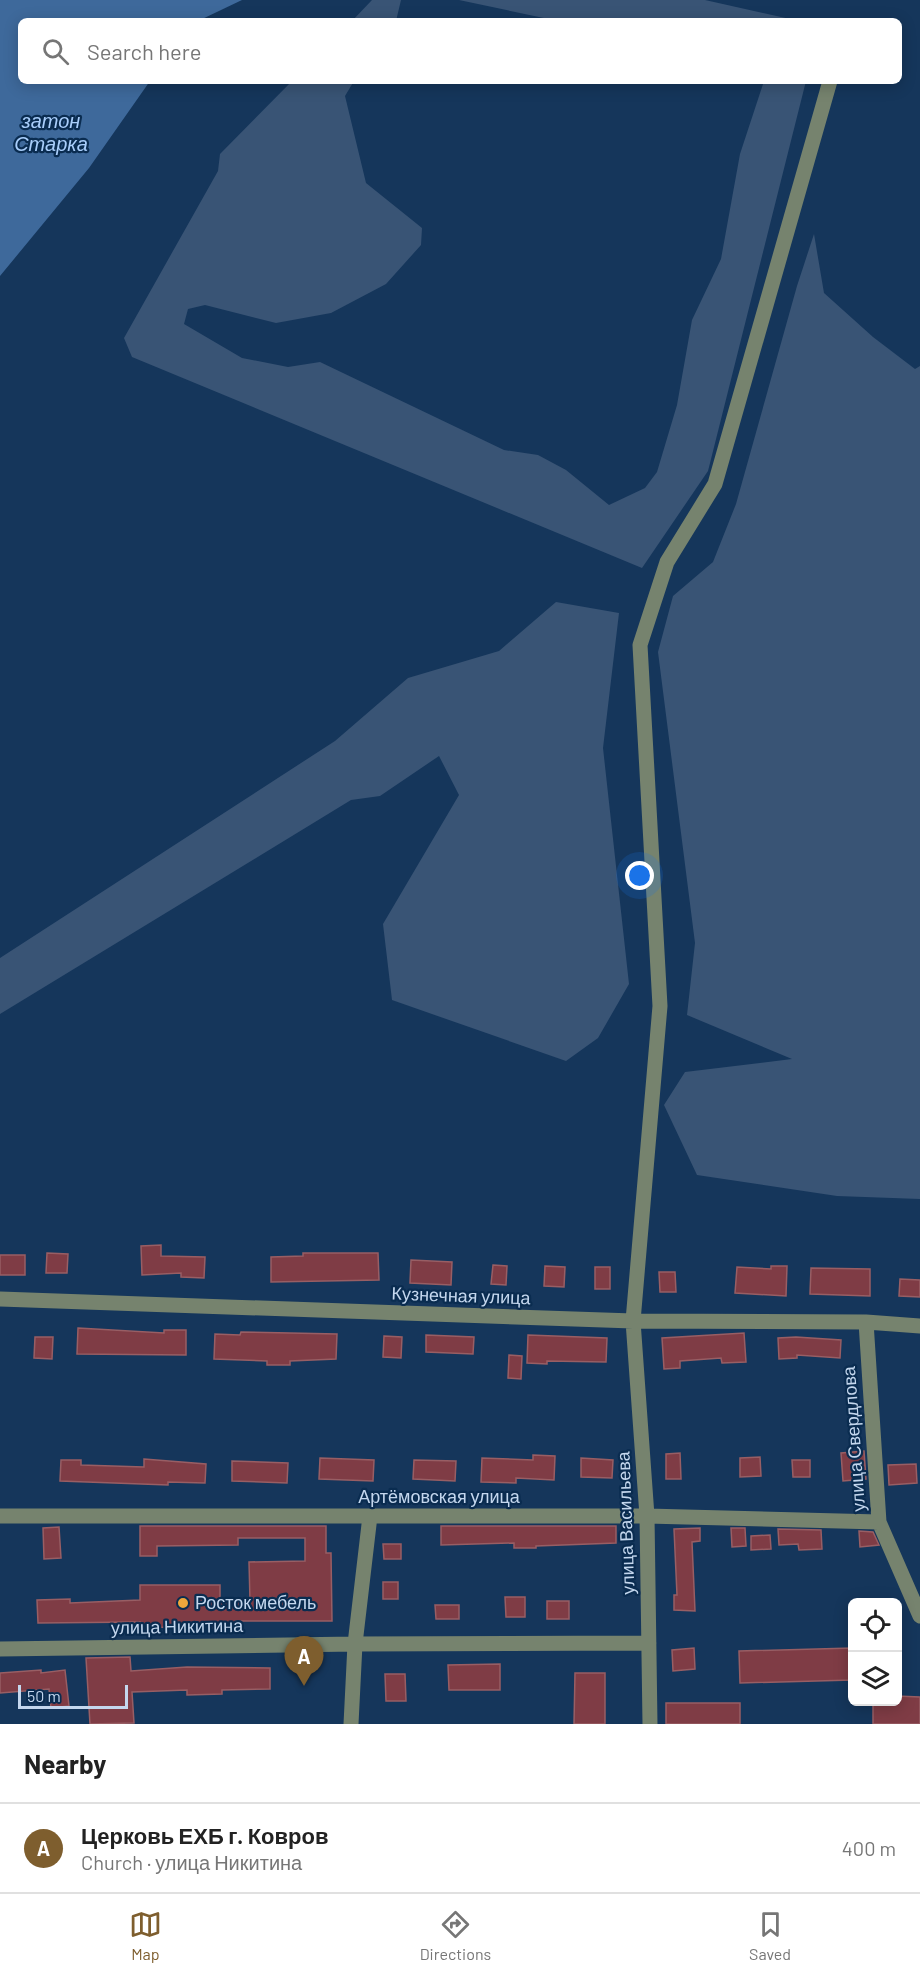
<!DOCTYPE html>
<html lang="en">
<head>
<meta charset="utf-8">
<style>
  :root { --surface:#fff; --page:#f2f2f2; --text:#222; --muted:#767676; --line:#e0e0e0; --accent:#7e5e2e }
  body { margin:0; font-family:Barlow,sans-serif; background:var(--page); color:var(--text) }
  .controls { position:absolute; right:18px; bottom:18px; display:grid; overflow:hidden; border-radius:9px; box-shadow:0 3px 15px #0003 }
  .controls button { width:54px; height:54px; display:grid; place-items:center; padding:0; border:0; border-bottom:2px solid var(--line); background:var(--surface); color:var(--text); font:30px sans-serif }
  .scale { position:absolute; left:18px; bottom:15px; width:110px; box-sizing:border-box; padding-left:6px; border:3px solid #c4d7ee; border-top:0; font-size:16px; line-height:21px; white-space:nowrap; color:#c4d7ee; -webkit-text-stroke:4px #0a2c50; paint-order:stroke }
  .you { position:absolute; left:640px; top:876px; width:21px; height:21px; margin:-15px; border:4px solid #fff; border-radius:50%; background:#1a73e8; box-shadow:0 0 0 9px #1a73e833 }
  .badge { display:grid; place-items:center; width:39px; height:39px; border-radius:50%; background:var(--accent); color:#fff; font-size:20px; font-weight:700 }
  .pin { position:absolute; translate:-50% -50px; filter:drop-shadow(0 2px 3px #0008) }
  .pin::after { content:''; position:absolute; top:32px; width:21px; height:18px; background:inherit; clip-path:polygon(0 0,100% 0,50% 100%) }
  .list { margin:0; padding:0; list-style:none }
  h2 { display:flex; justify-content:space-between; align-items:center; height:78px; margin:0; padding:0 24px; font-size:26px }
  h2 small { font-size:20px; font-weight:400; color:var(--muted) }
  .list li { display:grid; grid-template-columns:39px 1fr auto; gap:18px; align-items:center; box-sizing:border-box; height:90px; padding:0 24px; border-top:2px solid var(--line) }
  .list b { display:block; font-size:22px; white-space:nowrap }
  .list p { margin:0; font-size:20px; white-space:nowrap; color:var(--muted) }
  .list em { font-size:20px; font-style:normal; color:var(--muted) }
  .icon { flex:none; width:33px; height:33px; fill:none; stroke:currentColor; stroke-width:2; stroke-linecap:round; stroke-linejoin:round }
  .map { position:relative; flex:none; width:920px; height:1724px; overflow:hidden }
  .search { position:absolute; background:var(--surface); box-shadow:0 3px 15px #0003; left:18px; right:18px; top:18px; height:66px; display:flex; align-items:center; gap:15px; box-sizing:border-box; padding:0 21px; border-radius:9px; color:var(--muted); font-size:22px }
  .sheet { height:168px; background:var(--surface) }
  nav { display:flex; justify-content:space-around; align-items:center; box-sizing:border-box; height:84px; border-top:2px solid var(--line); background:var(--surface); font-size:16px; color:var(--muted) }
  nav a { display:grid; justify-items:center; gap:3px }
  nav .on { color:var(--accent) }
  .map>svg:first-child { display:block }
  .green { fill:#395475 }
  .water { fill:#3e699b }
  .building { fill:#7f3c45; stroke:#985e64; stroke-width:1.5 }
  .lines { fill:none; stroke-linecap:round; stroke-linejoin:round }
  .minor { stroke:#76836e; stroke-width:15 }
  .poi-dot { fill:#eea73c; stroke:#0a2c50; stroke-width:2 }
  .labels { text-anchor:middle; stroke-width:4.5; stroke-linejoin:round; paint-order:stroke }
  .street-label { font-size:18px; fill:#c4d7ee; stroke:#0a2c50 }
  .poi-label { font-size:18px; fill:#c4d7ee; stroke:#0a2c50; text-anchor:start }
  .water-label { font-size:20px; font-style:italic; fill:#a9cefb; stroke:#0a2c50 }
</style>
</head>
<body>
<div class="map">
<svg width="920" height="1724" viewBox="0 0 920 1724">
  <rect width="100%" height="100%" fill="#15365b"/>
  <path class="green" d="M372,0H401L396,21H352Z
    M459,0H705L799,21H558Z
    M292,81H354L345,96L366,183L422,228L421,245L386,284L331,313L276,323L205,305L188,309L184,324L242,358L288,367L320,362L504,450L538,455L566,470L609,505L645,488L657,472L677,405L692,320L721,259L740,154L764,81H806L708,471L642,568L132,357L124,338L218,171L220,154Z
    M814,234L824,293L873,337L915,369L920,366V1199L837,1196L697,1175L664,1105L685,1072L792,1059L687,1015L695,943L658,652L673,596L713,562L736,504L797,286Z
    M556,602L619,613L603,748L629,984L598,1038L566,1061L392,1000L383,924L459,795L439,756L380,796L351,800L0,1014V958L335,741L408,678L499,651Z"/>
  <path class="water" d="M0,0H242L198,21H21V81H150L89,168L0,276Z"/>
  <path class="building" d="M161,1245V1256L205,1257L204,1278L181,1277V1273L142,1275L141,1246Z
    M47,1253L68,1254L67,1273H46Z
    M303,1253H378L379,1280L271,1282V1257L303,1256Z
    M0,1255H25V1275H0Z
    M411,1260L452,1262L451,1285L410,1283Z
    M493,1265L507,1266L506,1285L491,1284Z
    M545,1266L565,1267L564,1287L544,1286Z
    M771,1266H787L786,1296L735,1293L737,1267L771,1269Z
    M595,1267H610V1289H595Z
    M811,1268L870,1269V1296L810,1294Z
    M659,1272H675L676,1292H660Z
    M900,1279L920,1280V1297L899,1296Z
    M78,1328L164,1333V1330H186V1355L77,1354Z
    M241,1332L337,1334L336,1359L290,1361V1365H267V1361L214,1359L215,1334L240,1335Z
    M744,1333L746,1362L722,1363L721,1358L680,1361V1368L664,1369L662,1338Z
    M426,1335L474,1337L473,1354L426,1352Z
    M528,1335L607,1338L606,1362L547,1361V1364L527,1363Z
    M384,1336L402,1337L401,1358L383,1357Z
    M35,1337H53L52,1359L34,1358Z
    M796,1337L841,1340L840,1358L797,1355V1358L779,1359L778,1338Z
    M509,1355L522,1356L521,1379L508,1378Z
    M864,1451L866,1479L843,1481L841,1453Z
    M680,1453L681,1479H666V1454Z
    M533,1455L555,1456L554,1480L516,1478V1483L481,1482L482,1458L533,1460Z
    M760,1457L761,1476L740,1477V1458Z
    M320,1458L374,1460L373,1481L319,1479Z
    M581,1458L613,1460L612,1478L581,1477Z
    M144,1459L206,1464L205,1483L168,1482V1485L60,1481L61,1460H81V1465L144,1467Z
    M414,1460L456,1461L455,1481L413,1479Z
    M792,1460H810V1477H793Z
    M232,1461L288,1463L287,1483L232,1481Z
    M916,1464L917,1483L889,1485L888,1465Z
    M140,1526H326V1553H331L332,1621H236V1628L140,1627V1622L38,1623L37,1600L70,1599V1603L140,1600V1585H220V1600L250,1601L249,1562L305,1561V1538H238V1545L157,1546V1556H140Z
    M441,1526H616V1543L536,1546V1548H514V1543L441,1545Z
    M59,1527L61,1558L44,1559L43,1528Z
    M700,1528V1541L692,1542L695,1611L674,1610V1595H677L674,1529Z
    M731,1528H745L746,1546L732,1547Z
    M778,1529L821,1530L822,1549L799,1550L798,1544L779,1545Z
    M859,1531L873,1532L879,1545L860,1547Z
    M770,1535L771,1549L751,1550V1536Z
    M383,1544H401V1559H384Z
    M383,1582H398V1599H383Z
    M505,1597H525V1617H506Z
    M547,1601H569V1619H547Z
    M435,1605H459V1619H436Z
    M694,1648L695,1669L673,1671L672,1650Z
    M852,1648V1680L740,1683L739,1651Z
    M130,1657L131,1671L187,1667L270,1668V1689L222,1690V1694L187,1695V1690L132,1692L134,1723L90,1724L86,1658Z
    M500,1664V1690H449L448,1665Z
    M41,1670V1673L65,1670L69,1706L51,1708L49,1689L0,1693V1673Z
    M575,1673H605V1724H574Z
    M385,1674H405L406,1701H386Z
    M897,1696L920,1697V1724H873V1701H897Z
    M666,1703H740V1724H666Z"/>
  <g class="lines">
    <path class="minor" d="M0,1299L633,1321L866,1322L920,1326
      M866,1322L879,1522L920,1616
      M0,1516H647L879,1522
      M0,1649L355,1644L649,1643
      M351,1724L355,1644L370,1516
      M650,1724L647,1516L633,1321L660,1006L640,645L667,562L715,484L830,81"/>
  </g>
  <circle class="poi-dot" cx="183" cy="1603" r="6"/>
  <g class="labels">
    <g class="street-label">
      <text transform="translate(461 1296) rotate(2)" y="6">Кузнечная улица</text>
      <text transform="translate(854 1439) rotate(-94)" y="6">улица Свердлова</text>
      <text x="439" y="1503">Артёмовская улица</text>
      <text transform="translate(626 1523) rotate(-92)" y="6">улица Васильева</text>
      <text transform="translate(177 1627) rotate(-1)" y="6">улица Никитина</text>
    </g>
    <g class="poi-label">
      <text x="195" y="1609">Росток мебель</text>
    </g>
    <g class="water-label">
      <text x="51" y="128">затон<tspan x="51" dy="23">Старка</tspan></text>
    </g>
  </g>
</svg>
<div class="controls">
<button><svg class="icon" aria-label="locate" viewBox="0 0 24 24"><circle cx="12" cy="12" r="6"/><path d="M12 2v4M12 18v4M2 12h4M18 12h4"/></svg></button>
<button><svg class="icon" aria-label="layers" viewBox="0 0 24 24"><path d="M12 4l9 5-9 5-9-5zM3 14l9 5 9-5"/></svg></button>
</div>
<div class="scale">50 m</div>
<div class="you"></div>
<div class="pin badge" style="left:304px;top:1686px">A</div>
<div class="search"><svg class="icon" aria-label="search" viewBox="0 0 24 24"><circle cx="10" cy="10" r="6"/><path d="M15 15l6 6"/></svg>Search here</div>
</div>
<section class="sheet">
<h2>Nearby<small></small></h2>
<ul class="list">
<li><span class="badge">A</span><div><b>Церковь ЕХБ г. Ковров</b><p>Church · улица Никитина</p></div><em>400 m</em></li>
</ul>
</section>
<nav>
<a class="on"><svg class="icon" aria-label="map" viewBox="0 0 24 24"><path d="M3 6l6-2 6 2 6-2v14l-6 2-6-2-6 2zM9 4v14M15 6v14"/></svg>Map</a>
<a><svg class="icon" aria-label="directions" viewBox="0 0 24 24"><path d="M12 3l9 9-9 9-9-9zM9 14v-3h6M13 9l2 2-2 2"/></svg>Directions</a>
<a><svg class="icon" aria-label="saved" viewBox="0 0 24 24"><path d="M7 4h10v16l-5-4-5 4z"/></svg>Saved</a>
</nav>
</body>
</html>
